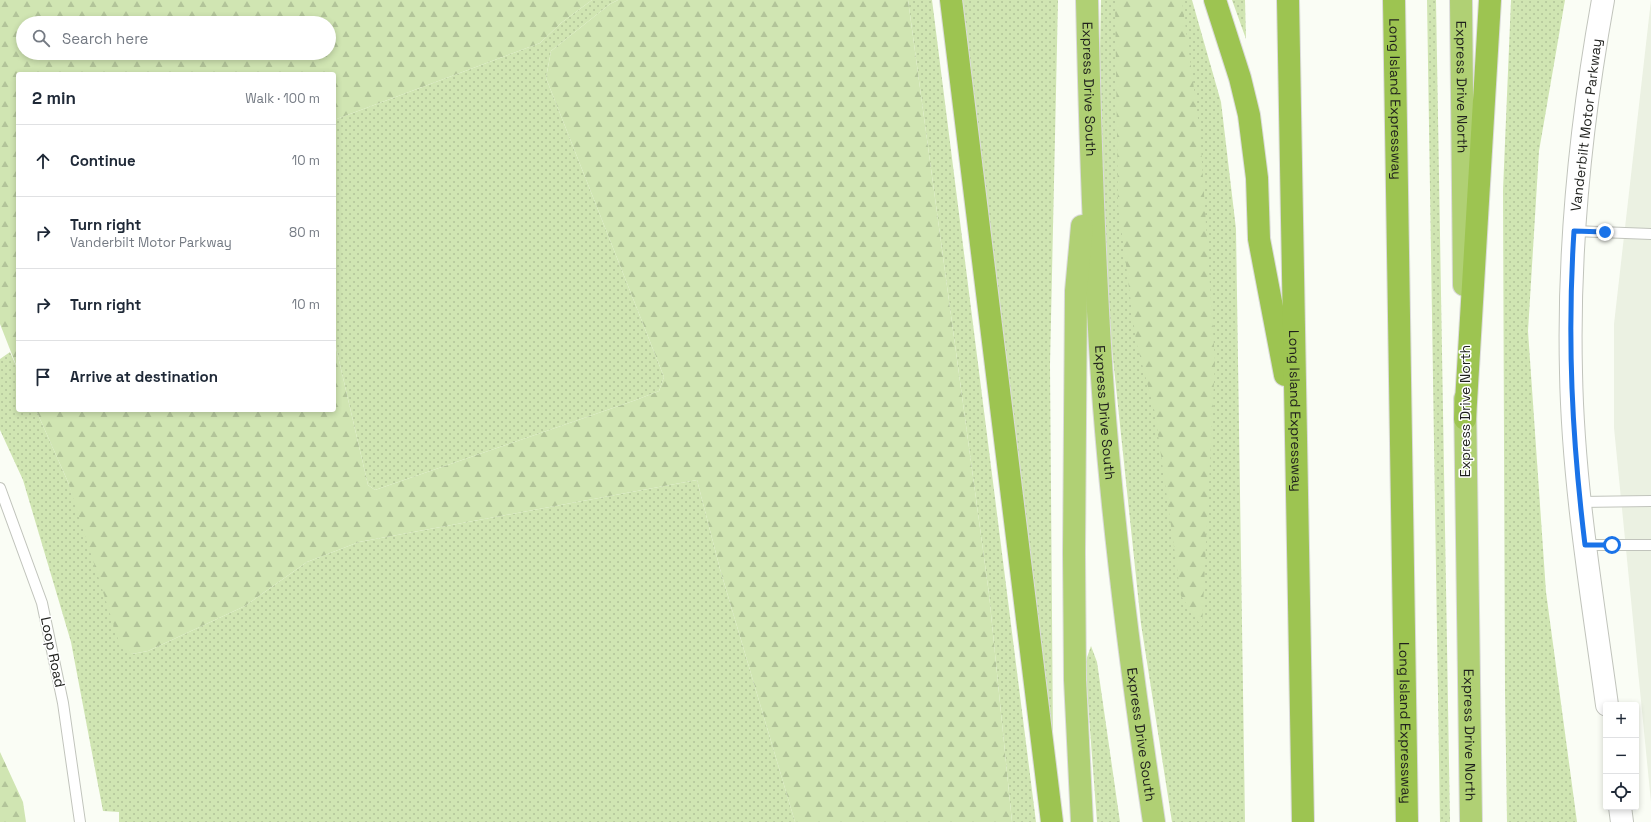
<!DOCTYPE html>
<html lang="en">
<head>
<meta charset="utf-8">
<style>
  :root { --surface:#fff; --page:#f6f6f7; --text:#1f2937; --muted:#747a83; --line:#e0e1e3 }
  body { margin:0; font-family:"Space Grotesk",sans-serif; background:var(--page); color:var(--text) }
  .controls { position:absolute; right:12px; bottom:12px; display:grid; overflow:hidden; border-radius:4px; box-shadow:0 2px 6px #0003 }
  .controls button { width:36px; height:36px; display:grid; place-items:center; padding:0; border:0; border-bottom:1px solid var(--line); background:var(--surface); color:var(--text); font:20px sans-serif }
  .stop { position:absolute; width:12px; height:12px; margin:-9px; border:3px solid #1a73e8; border-radius:50%; background:#fff }
  .stop.end { background:#1a73e8; border-color:#fff; box-shadow:0 1px 4px #0008 }
  .list { margin:0; padding:0; list-style:none }
  h2 { display:flex; justify-content:space-between; align-items:center; height:52px; margin:0; padding:0 16px; font-size:17px }
  h2 small { font-size:13px; font-weight:400; color:var(--muted) }
  .list li { display:grid; grid-template-columns:26px 1fr auto; gap:12px; align-items:center; box-sizing:border-box; height:72px; padding:0 16px; border-top:1px solid var(--line) }
  .list b { display:block; font-size:15px; white-space:nowrap }
  .list p { margin:0; font-size:13px; white-space:nowrap; color:var(--muted) }
  .list em { font-size:13px; font-style:normal; color:var(--muted) }
  .icon { flex:none; width:22px; height:22px; fill:none; stroke:currentColor; stroke-width:2; stroke-linecap:round; stroke-linejoin:round }
  .map { position:relative; flex:none; width:1651px; height:822px; overflow:hidden }
  .search { position:absolute; background:var(--surface); box-shadow:0 2px 6px #0003; left:16px; top:16px; width:320px; height:44px; display:flex; align-items:center; gap:10px; box-sizing:border-box; padding:0 14px; border-radius:22px; color:var(--muted); font-size:15px }
  .panel { position:absolute; background:var(--surface); box-shadow:0 2px 6px #0003; left:16px; top:72px; width:320px; height:340px; border-radius:4px }
  .map>svg:first-child { display:block }
  .built { fill:#ebf1e2 }
  .grass { fill:url(#grass-dots) }
  .forest { fill:url(#forest-firs); fill-rule:evenodd }
  .lines { fill:none; stroke-linecap:round; stroke-linejoin:round }
  .service-casing { stroke:#c1c4bc; stroke-width:12 }
  .secondary-casing { stroke:#c1c4bc; stroke-width:24 }
  .trunk-casing { stroke:#dbdbdb; stroke-width:24 }
  .motorway-casing { stroke:#dbdbdb; stroke-width:24 }
  .service { stroke:#fff; stroke-width:10 }
  .secondary { stroke:#fff; stroke-width:22 }
  .trunk { stroke:#b0d074; stroke-width:22 }
  .motorway { stroke:#9dc451; stroke-width:22 }
  .route { stroke:#1a73e8; stroke-width:5 }
  .labels { text-anchor:middle; stroke-width:3; stroke-linejoin:round; paint-order:stroke }
  .street-label { font-size:14px; fill:#1f201d; stroke:#fff }
</style>
</head>
<body>
<div class="map">
<svg width="1651" height="822" viewBox="0 0 1651 822">
  <defs>
    <pattern id="grass-dots" width="8" height="8" patternUnits="userSpaceOnUse"><rect width="8" height="8" fill="#d0e5b2"/><path d="M2 2h.1M6 6h.1" fill="none" stroke="#b2c499" stroke-width="1.8" stroke-linecap="round"/></pattern>
    <pattern id="forest-firs" width="22" height="20" patternUnits="userSpaceOnUse"><rect width="22" height="20" fill="#d0e5b2"/><path d="M5 1l3.5 6h-7zM16 11l3.5 6h-7z" fill="#b2c499"/></pattern>
  </defs>
  <rect width="100%" height="100%" fill="#fafdf5"/>
  <path class="built" d="M1651,0V802L1614,428V324Z"/>
  <path class="grass" d="M592,0H618L610,4L551,51L546,78L664,377L659,391L636,400L375,490L368,485L334,339V120L540,43L561,23Z
    M908,0H932L1036,822H1012L989,594Z
    M956,0H1058L1050,365L1053,741Z
    M1101,0H1192L1221,102L1236,229L1245,822H1172L1141,624L1106,292L1099,100Z
    M1232,0H1245L1246,39Z
    M1427,0H1436L1450,822H1440Z
    M1511,0H1565L1539,151L1528,331L1546,592L1577,822H1507L1505,691L1503,190Z
    M10,352L18,370V410H36L68,482L132,654L148,651L245,606L307,562L359,542L697,480L720,569L795,822H119V812L103,811L71,642L23,480L0,430V359Z
    M1091,646L1097,662L1120,822H1097L1085,663Z"/>
  <path class="forest" d="M0,0H592L561,23L540,43L334,120V74H18V370L0,324ZM23,23H329V53H23Z
    M618,0H908L989,594L1012,822H795L720,569L697,480L359,542L307,562L245,606L148,651L132,654L120,645L68,482L36,410H334V339L368,485L375,490L636,400L659,391L664,377L546,78L551,51L610,4Z
    M1115,0L1182,1L1200,133L1215,361L1202,627L1181,596L1155,413L1136,341L1118,204Z
    M0,752L23,802L26,822H0Z"/>
  <g class="lines">
    <g class="service-casing">
      <path id="service" d="M1574,231L1651,234
        M0,488L42,603L63,703L80,822
        M1580,502L1651,501
        M1585,545H1651"/>
    </g>
    <g class="secondary-casing">
      <path id="secondary" d="M1603,0C1581,122 1568,248 1571,372C1573,484 1592,595 1607,705
        M1620,807L1622,822"/>
    </g>
    <g class="trunk-casing">
      <g id="trunk">
        <path id="s1" d="M1087,0C1090,136 1094,271 1104,406C1115,545 1133,684 1154,822"/>
        <path id="s2" d="M1461,0L1464,285"/>
        <path d="M1082,226L1076,291L1074,553L1075,680L1082,822"/>
        <path id="s3" d="M1465,399L1471,822"/>
      </g>
    </g>
    <g class="motorway-casing">
      <g id="motorway">
        <path d="M951,0L1052,822"/>
        <path d="M1215,0L1240,78L1249,115L1257,178L1259,239L1285,375"/>
        <path id="s4" d="M1288,0L1303,822"/>
        <path id="s5" d="M1394,0L1407,822"/>
        <path d="M1465,419L1490,0"/>
      </g>
    </g>
    <use href="#service" class="service"/>
    <use href="#secondary" class="secondary"/>
    <use href="#trunk" class="trunk"/>
    <use href="#motorway" class="motorway"/>
  </g>
  <g class="lines">
    <path class="route" d="M1605,232L1574,231C1567,339 1572,438 1585,545H1612"/>
  </g>
  <g class="labels">
    <g class="street-label">
      <text dy="5" stroke="none"><textPath href="#s2" startOffset="87">Express Drive North</textPath></text>
      <text dy="5" stroke="none"><textPath href="#s1" startOffset="89">Express Drive South</textPath></text>
      <text dy="5" stroke="none"><textPath href="#s5" startOffset="99">Long Island Expressway</textPath></text>
      <text transform="translate(1586 125) rotate(-83)" y="5">Vanderbilt Motor Parkway</text>
      <text dy="5" stroke="none"><textPath href="#s4" startOffset="411">Long Island Expressway</textPath></text>
      <text transform="translate(1465 411) rotate(-90)" y="5">Express Drive North</text>
      <text dy="5" stroke="none"><textPath href="#s1" startOffset="413">Express Drive South</textPath></text>
      <text transform="translate(53 652) rotate(78)" y="5">Loop Road</text>
      <text dy="5" stroke="none"><textPath href="#s5" startOffset="723">Long Island Expressway</textPath></text>
      <text dy="5" stroke="none"><textPath href="#s1" startOffset="737">Express Drive South</textPath></text>
      <text dy="5" stroke="none"><textPath href="#s3" startOffset="336">Express Drive North</textPath></text>
    </g>
  </g>
</svg>
<div class="controls">
<button>+</button>
<button>−</button>
<button><svg class="icon" aria-label="locate" viewBox="0 0 24 24"><circle cx="12" cy="12" r="6"/><path d="M12 2v4M12 18v4M2 12h4M18 12h4"/></svg></button>
</div>
<div class="stop" style="left:1612px;top:545px"></div>
<div class="stop end" style="left:1605px;top:232px"></div>
<div class="search"><svg class="icon" aria-label="search" viewBox="0 0 24 24"><circle cx="10" cy="10" r="6"/><path d="M15 15l6 6"/></svg>Search here</div>
<section class="panel">
<h2>2 min<small>Walk · 100 m</small></h2>
<ul class="list">
<li><svg class="icon" aria-label="ahead" viewBox="0 0 24 24"><path d="M12 20V5M6 11l6-6 6 6"/></svg><div><b>Continue</b></div><em>10 m</em></li>
<li><svg class="icon" aria-label="right" viewBox="0 0 24 24"><path d="M7 20v-9h11M14 6l5 5-5 5"/></svg><div><b>Turn right</b><p>Vanderbilt Motor Parkway</p></div><em>80 m</em></li>
<li><svg class="icon" aria-label="right" viewBox="0 0 24 24"><path d="M7 20v-9h11M14 6l5 5-5 5"/></svg><div><b>Turn right</b></div><em>10 m</em></li>
<li><svg class="icon" aria-label="arrive" viewBox="0 0 24 24"><path d="M6 21V4h12l-3 4 3 4H6"/></svg><div><b>Arrive at destination</b></div></li>
</ul>
</section>
</div>
</body>
</html>
